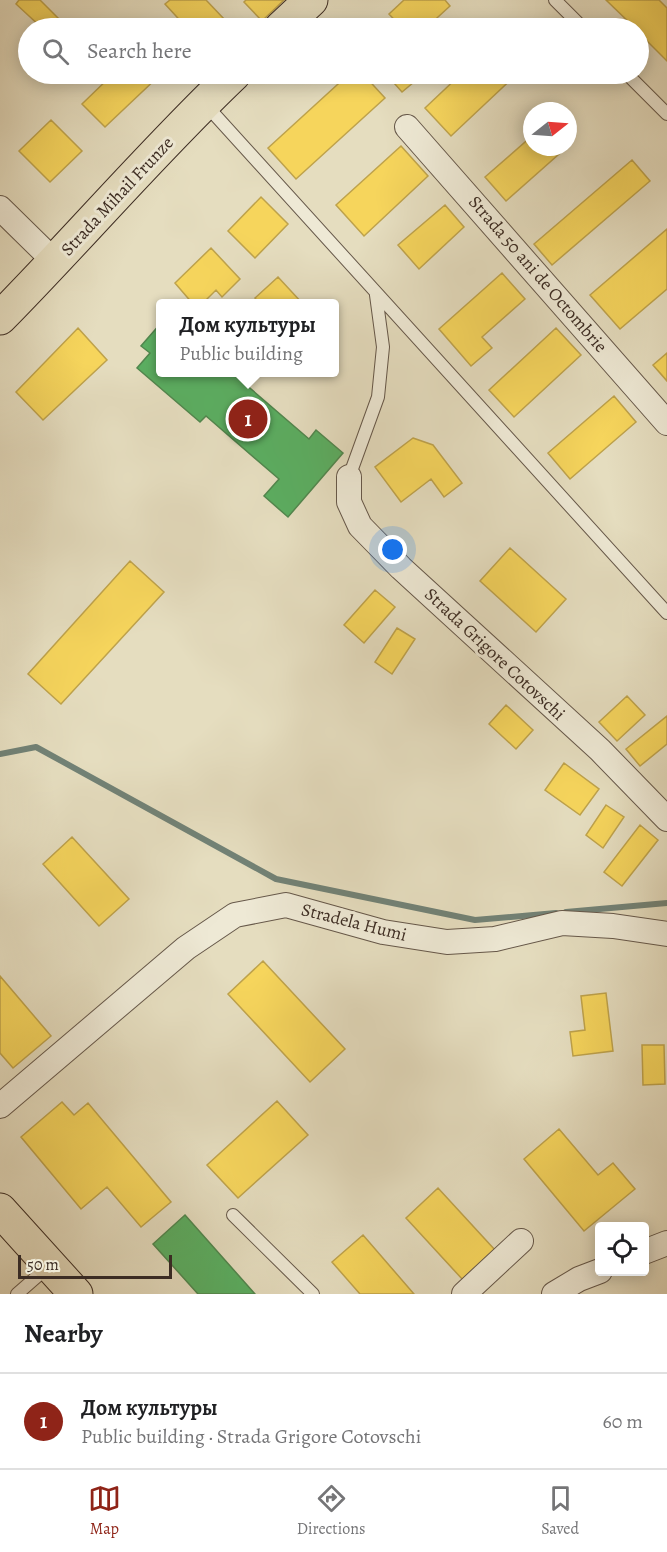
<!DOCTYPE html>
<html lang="en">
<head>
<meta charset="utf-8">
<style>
  :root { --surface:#fff; --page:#f2f2f2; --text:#202124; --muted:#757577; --line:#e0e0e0; --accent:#8f2418 }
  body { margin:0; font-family:Alegreya,serif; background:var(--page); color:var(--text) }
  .controls { position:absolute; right:18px; bottom:18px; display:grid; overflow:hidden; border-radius:6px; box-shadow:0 3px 15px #0003 }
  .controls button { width:54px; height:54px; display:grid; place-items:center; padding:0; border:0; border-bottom:2px solid var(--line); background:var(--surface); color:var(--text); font:30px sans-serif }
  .compass { position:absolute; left:523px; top:102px; width:54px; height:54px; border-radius:50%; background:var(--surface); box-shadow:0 3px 15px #0003; rotate:73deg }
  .scale { position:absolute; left:18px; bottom:15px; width:154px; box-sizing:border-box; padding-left:6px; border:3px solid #3c2c23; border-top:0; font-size:16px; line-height:21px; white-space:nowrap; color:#3c2c23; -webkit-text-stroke:4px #eee9d5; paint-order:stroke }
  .you { position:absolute; left:393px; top:550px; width:21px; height:21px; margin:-15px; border:4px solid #fff; border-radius:50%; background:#1a73e8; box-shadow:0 0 0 9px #1a73e833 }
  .badge { display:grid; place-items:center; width:39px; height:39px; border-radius:50%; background:var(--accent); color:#fff; font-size:20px; font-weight:700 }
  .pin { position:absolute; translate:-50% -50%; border:3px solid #fff; box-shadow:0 2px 6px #0006 }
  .popup { position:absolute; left:156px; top:299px; width:183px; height:78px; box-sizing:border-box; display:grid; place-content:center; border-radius:6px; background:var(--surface); filter:drop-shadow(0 2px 4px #0005); font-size:20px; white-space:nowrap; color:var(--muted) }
  .popup b { font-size:22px; color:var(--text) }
  .popup::after { content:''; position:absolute; left:50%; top:100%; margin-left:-12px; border:12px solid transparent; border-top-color:var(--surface) }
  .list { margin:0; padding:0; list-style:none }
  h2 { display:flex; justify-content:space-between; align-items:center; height:78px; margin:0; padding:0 24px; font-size:26px }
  h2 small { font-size:20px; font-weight:400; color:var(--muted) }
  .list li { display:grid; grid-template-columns:39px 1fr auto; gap:18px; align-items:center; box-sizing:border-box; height:96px; padding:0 24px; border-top:2px solid var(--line) }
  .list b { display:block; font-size:22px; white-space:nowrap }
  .list p { margin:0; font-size:20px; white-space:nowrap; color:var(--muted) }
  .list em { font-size:20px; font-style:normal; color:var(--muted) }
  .icon { flex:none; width:33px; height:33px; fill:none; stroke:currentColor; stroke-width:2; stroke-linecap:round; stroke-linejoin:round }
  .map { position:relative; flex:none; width:667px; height:1294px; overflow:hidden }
  .search { position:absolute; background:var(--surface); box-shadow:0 3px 15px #0003; left:18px; right:18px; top:18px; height:66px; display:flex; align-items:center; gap:15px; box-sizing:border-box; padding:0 21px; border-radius:33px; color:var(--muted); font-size:22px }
  .sheet { height:174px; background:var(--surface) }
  nav { display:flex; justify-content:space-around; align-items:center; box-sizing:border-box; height:84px; border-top:2px solid var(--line); background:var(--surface); font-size:16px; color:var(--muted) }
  nav a { display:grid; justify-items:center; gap:3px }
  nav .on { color:var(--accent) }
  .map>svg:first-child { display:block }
  .homes { fill:#f6d55c; stroke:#bea24b; stroke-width:1.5 }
  .public { fill:#5aae61; stroke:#51874e; stroke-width:1.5 }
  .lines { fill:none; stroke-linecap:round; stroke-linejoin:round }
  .stream { stroke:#728276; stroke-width:6 }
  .service-casing { stroke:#66584a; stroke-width:14 }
  .minor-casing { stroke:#66584a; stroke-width:26 }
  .primary-casing { stroke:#3c2c23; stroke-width:35 }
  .service { stroke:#eee9d5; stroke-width:12 }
  .minor { stroke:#eee9d5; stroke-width:24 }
  .primary { stroke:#e5ddbf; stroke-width:33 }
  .labels { text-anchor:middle; stroke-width:6; stroke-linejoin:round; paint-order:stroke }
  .street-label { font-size:18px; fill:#3c2c23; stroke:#eee9d5 }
</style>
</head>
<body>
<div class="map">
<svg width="667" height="1294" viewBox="0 0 667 1294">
  <rect width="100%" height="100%" fill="#e5ddbf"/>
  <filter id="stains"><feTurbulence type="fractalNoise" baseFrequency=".00333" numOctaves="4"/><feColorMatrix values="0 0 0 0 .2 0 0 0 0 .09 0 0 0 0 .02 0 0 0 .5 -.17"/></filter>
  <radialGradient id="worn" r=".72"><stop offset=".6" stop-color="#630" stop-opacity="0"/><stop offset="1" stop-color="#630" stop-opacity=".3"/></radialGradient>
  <path class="homes" d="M19,0H40L60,20L52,28H42L16,4Z
    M170,0H206L225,20L216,28H187L165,4Z
    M246,0H284L262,21L244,2Z
    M404,0H445L450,6L426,28H402L389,14Z
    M606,0H659L667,8V61L638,32V28H635Z
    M113,74H161L105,127L82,104Z
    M349,74H363L385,98L296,179L268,148Z
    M386,74H417L420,77L402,92Z
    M461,74H517L451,136L425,108Z
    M51,120L82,151L50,182L19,151Z
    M532,136V147H567L506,201L485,177Z
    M401,146L428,176L364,236L336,205Z
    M632,160L650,181L552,265L534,244Z
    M261,197L288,224L255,258L228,231Z
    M445,205L464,227L419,269L398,245Z
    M667,229V289L620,329L590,295Z
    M211,248L240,279L222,297L216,290L202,304H193L175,283Z
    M502,273L525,299L482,337L492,348L471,366L439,329Z
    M278,277L303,304H260L255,298Z
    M78,328L107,360L43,420L16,392Z
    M556,328L581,355L514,417L489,390Z
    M667,353V381L653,365Z
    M614,396L636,422L570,479L548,453Z
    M413,438L433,445L462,483L444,497L431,479L401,502L375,467Z
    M510,548L566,599L536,632L480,581Z
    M130,561L164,592L61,704L28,674Z
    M375,590L395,607L364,643L344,625Z
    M397,628L415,639L392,674L375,662Z
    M627,696L645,715L617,741L599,722Z
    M506,705L533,730L516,749L489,724Z
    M667,716V744L640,766L626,749Z
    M564,763L599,789L580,815L545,790Z
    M606,805L624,817L603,848L586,835Z
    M640,825L658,840L622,886L604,872Z
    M72,837L129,899L99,926L43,864Z
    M263,961L345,1049L310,1082L228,994Z
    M0,976L51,1036L13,1068L0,1053Z
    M606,993L613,1051L573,1056L570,1032L585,1030L581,996Z
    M642,1045H664L665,1084L643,1085Z
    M277,1101L308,1135L238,1198L207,1165Z
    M62,1102L74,1115L88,1103L171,1202L141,1227L107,1187L81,1209L21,1137Z
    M559,1129L598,1175L613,1163L635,1189L584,1231L524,1159Z
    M438,1188L495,1250L463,1280L406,1218Z
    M363,1235L414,1294H360L332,1262Z"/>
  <path class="public" d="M161,323V372H241L237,377L309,439L316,430L343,453L288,517L264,496L279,479L206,416L200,422L137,368L150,353L141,346Z
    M185,1215L255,1294H198L153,1244Z"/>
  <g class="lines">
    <path class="stream" d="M0,754L36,747L276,879L475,920L556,913
      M566,912L667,903"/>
    <g class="service-casing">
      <path id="service" d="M555,0L583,28
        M627,74L667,114
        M206,105L667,613
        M349,477L378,397L383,347L376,295
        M233,1215L313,1294
        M17,1294L49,1266"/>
    </g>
    <g class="minor-casing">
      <path id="minor" d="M407,127L667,423
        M0,208L55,262
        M349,477V502L360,526L401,568L600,750L667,819
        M0,1106L186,948L235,915L286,905L383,932L447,942L495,939L562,923L613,926L667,934
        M644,1252L667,1243
        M464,1294L521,1241
        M554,1294L579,1279L600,1271"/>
    </g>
    <g class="primary-casing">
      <path id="primary" d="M281,28L311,0
        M0,318C79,238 153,151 234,74
        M0,1210L76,1294"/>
    </g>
    <use href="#service" class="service"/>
    <use href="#minor" class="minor"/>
    <use href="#primary" class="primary"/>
  </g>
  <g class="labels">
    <g class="street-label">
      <text transform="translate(117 196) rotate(-47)" y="6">Strada Mihail Frunze</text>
      <text transform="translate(538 274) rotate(49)" y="6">Strada 50 ani de Octombrie</text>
      <text transform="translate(495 654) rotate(43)" y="6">Strada Grigore Cotovschi</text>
      <text transform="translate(354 922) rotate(14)" y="6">Stradela Humi</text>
    </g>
  </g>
  <rect width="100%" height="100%" filter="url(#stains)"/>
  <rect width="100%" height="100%" fill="url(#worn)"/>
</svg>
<div class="controls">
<button><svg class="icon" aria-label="locate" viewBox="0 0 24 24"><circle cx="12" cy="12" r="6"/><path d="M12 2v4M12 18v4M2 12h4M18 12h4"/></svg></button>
</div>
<svg class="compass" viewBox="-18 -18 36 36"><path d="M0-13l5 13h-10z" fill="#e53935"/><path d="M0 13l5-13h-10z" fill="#757577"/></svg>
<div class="scale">50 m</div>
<div class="you"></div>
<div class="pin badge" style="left:248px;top:419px">1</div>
<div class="popup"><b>Дом культуры</b>Public building</div>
<div class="search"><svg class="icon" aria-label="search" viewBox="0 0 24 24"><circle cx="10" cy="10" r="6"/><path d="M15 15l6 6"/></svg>Search here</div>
</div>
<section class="sheet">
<h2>Nearby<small></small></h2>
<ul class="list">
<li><span class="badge">1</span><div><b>Дом культуры</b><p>Public building · Strada Grigore Cotovschi</p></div><em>60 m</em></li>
</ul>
</section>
<nav>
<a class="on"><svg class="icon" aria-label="map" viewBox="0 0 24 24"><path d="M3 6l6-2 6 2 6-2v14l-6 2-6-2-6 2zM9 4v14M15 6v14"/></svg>Map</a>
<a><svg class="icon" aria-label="directions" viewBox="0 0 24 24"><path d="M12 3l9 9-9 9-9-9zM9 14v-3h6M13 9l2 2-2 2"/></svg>Directions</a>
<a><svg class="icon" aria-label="saved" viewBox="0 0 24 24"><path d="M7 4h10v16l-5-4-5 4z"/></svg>Saved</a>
</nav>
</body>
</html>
